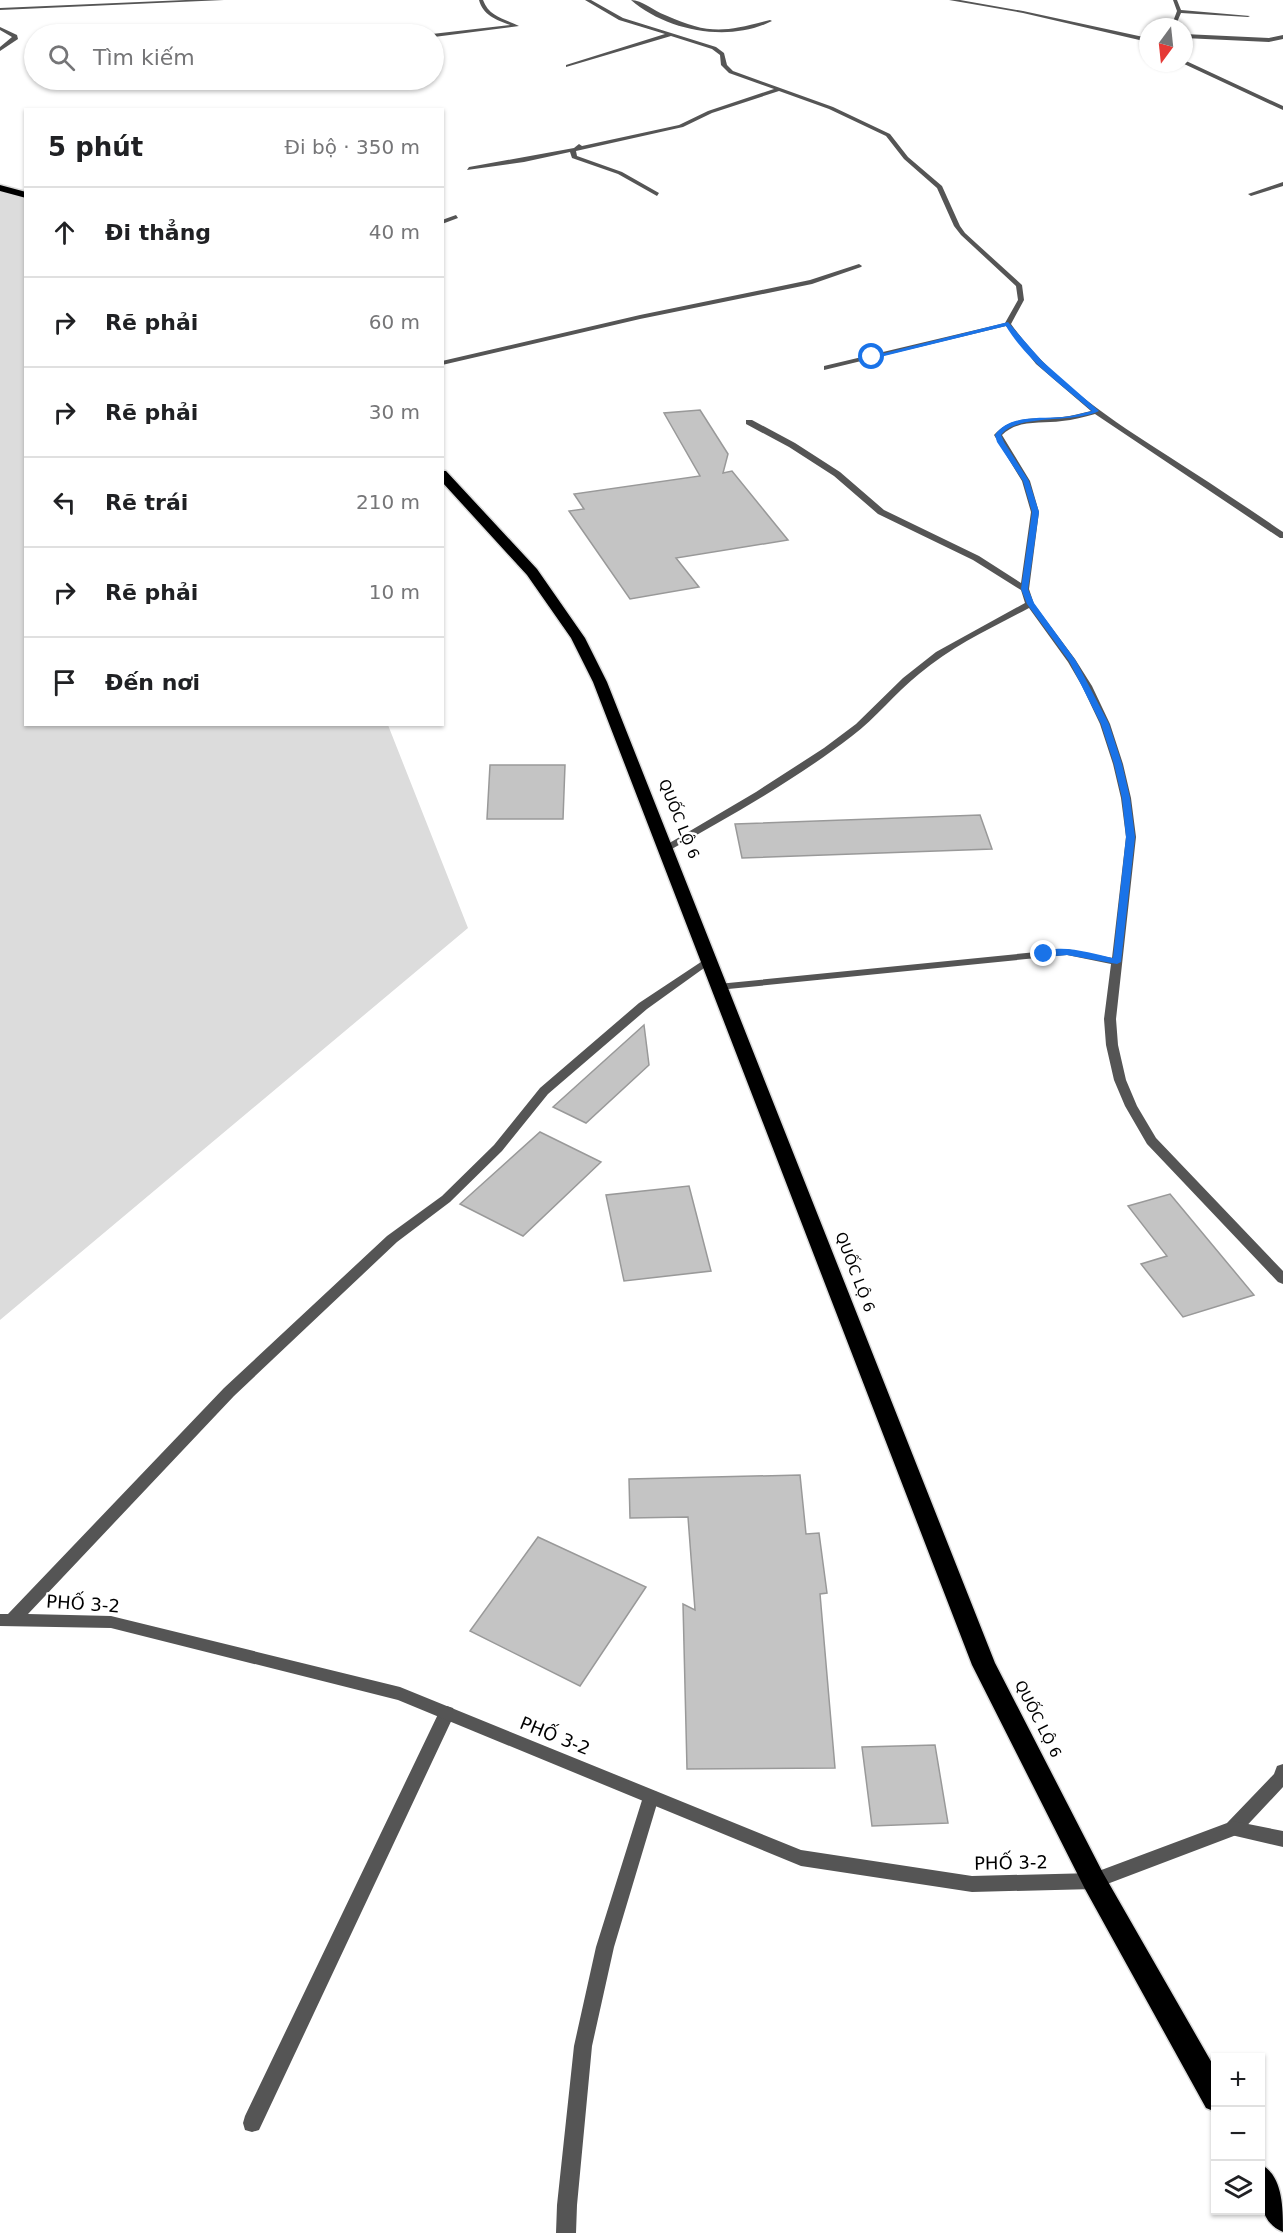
<!DOCTYPE html>
<html lang="vi">
<head>
<meta charset="utf-8">
<style>
  :root { --surface:#fff; --page:#f6f6f6; --text:#202124; --muted:#757577; --line:#e0e0e0 }
  body { margin:0; font-family:"DejaVu Sans",sans-serif; background:var(--page); color:var(--text) }
  .controls { position:absolute; right:18px; bottom:18px; display:grid; overflow:hidden; border-radius:0px; box-shadow:0 2px 4px #0004 }
  .controls button { width:54px; height:54px; display:grid; place-items:center; padding:0; border:0; border-bottom:2px solid var(--line); background:var(--surface); color:var(--text); font:30px sans-serif }
  .compass { position:absolute; left:1139px; top:18px; width:54px; height:54px; border-radius:50%; background:var(--surface); box-shadow:0 2px 4px #0004; rotate:195deg }
  .stop { position:absolute; width:18px; height:18px; margin:-14px; border:4px solid #1a73e8; border-radius:50%; background:#fff }
  .stop.end { background:#1a73e8; border-color:#fff; box-shadow:0 2px 6px #0008 }
  .list { margin:0; padding:0; list-style:none }
  h2 { display:flex; justify-content:space-between; align-items:center; height:78px; margin:0; padding:0 24px; font-size:26px }
  h2 small { font-size:20px; font-weight:400; color:var(--muted) }
  .list li { display:grid; grid-template-columns:39px 1fr auto; gap:18px; align-items:center; box-sizing:border-box; height:90px; padding:0 24px; border-top:2px solid var(--line) }
  .list b { display:block; font-size:22px; white-space:nowrap }
  .list em { font-size:20px; font-style:normal; color:var(--muted) }
  .icon { flex:none; width:33px; height:33px; fill:none; stroke:currentColor; stroke-width:2; stroke-linecap:round; stroke-linejoin:round }
  .map { position:relative; flex:none; width:1283px; height:2233px; overflow:hidden }
  .search { position:absolute; background:var(--surface); box-shadow:0 2px 4px #0004; left:24px; top:24px; width:420px; height:66px; display:flex; align-items:center; gap:15px; box-sizing:border-box; padding:0 21px; border-radius:33px; color:var(--muted); font-size:22px }
  .panel { position:absolute; background:var(--surface); box-shadow:0 2px 4px #0004; left:24px; top:108px; width:420px; height:618px; border-radius:0px }
  .map>svg:first-child { display:block }
  .green { fill:#dcdcdc }
  .building { fill:#c4c4c4; stroke:#999; stroke-width:1.5 }
  .lines { fill:none; stroke-linecap:round; stroke-linejoin:round }
  .highway-casing { stroke:#dbdbdb; stroke-width:3 }
  .lane { fill:#555; fill-rule:evenodd }
  .street { fill:#555; fill-rule:evenodd }
  .highway { fill:#000; fill-rule:evenodd }
  .route { fill:#1a73e8 }
  .labels { text-anchor:middle; stroke-width:5; stroke-linejoin:round; paint-order:stroke }
  .street-label { font-size:15px; fill:#000; stroke:#fff }
  .near-street-label { font-size:18px; fill:#000; stroke:#fff }
</style>
</head>
<body>
<div class="map">
<svg width="1283" height="2233" viewBox="0 0 1283 2233">
  <rect width="100%" height="100%" fill="#fff"/>
  <path class="green" d="M0,188L26,195V724L388,725L468,928L0,1320Z"/>
  <path class="building" d="M700,410L728,454L723,473L732,471L788,540L676,558L699,587L630,599L569,511L584,509L574,494L700,476L664,413Z
    M490,765H565L563,819H487Z
    M980,815L992,849L742,858L735,824Z
    M644,1025L649,1065L586,1123L553,1107Z
    M540,1132L601,1162L523,1236L460,1204Z
    M689,1186L711,1271L624,1281L606,1195Z
    M1170,1194L1254,1295L1183,1317L1141,1264L1167,1256L1128,1206Z
    M800,1475L806,1534L819,1533L827,1593L820,1594L835,1768L687,1769L683,1604L695,1610L688,1517L630,1518L629,1479Z
    M538,1537L646,1587L580,1686L470,1631Z
    M935,1745L948,1823L872,1826L862,1747Z"/>
  <g class="lines">
    <g class="highway-casing">
      <path id="highway" d="M0,185L26,192V198L0,191Z
        M442,471H446L537,569L585,638L607,682L995,1663L1103,1873L1216,2070V2112L1206,2108L1085,1889L972,1665L593,682L571,638L527,575L442,482Z
        M1260,2164C1283,2175 1283,2208 1283,2232C1256,2221 1260,2189 1260,2164Z"/>
    </g>
    <path class="lane" d="M949,0H960L1023,11L1148,38V42L1023,13Z
      M1184,60L1283,106V110L1182,63Z
      M447,1706L453,1708L455,1713L259,2130L252,2132L245,2130L243,2123L245,2116L441,1708Z
      M1283,1764V1787L1239,1834L1094,1889L1088,1887L1086,1881L1088,1875L1227,1823L1274,1774L1277,1766Z
      M651,1790L657,1792L659,1797L614,1947L592,2046L577,2205L576,2233H556L557,2205L574,2046L596,1947L643,1797L645,1792Z"/>
    <path class="street" d="M186,0H224L0,10V8Z
      M479,0H483C489,17 505,19 519,26L434,37L432,34L510,25C496,20 483,15 479,0Z
      M585,0H591L623,18L716,47L724,53L727,65L733,71L833,107L890,134L908,157L942,186L960,226L965,233L1022,285L1024,300L1011,324C1052,381 1110,419 1168,456C1207,481 1245,506 1283,532V538H1280L1095,414C1084,417 1073,420 1062,421C1041,424 1018,419 1002,435L1030,481L1039,512L1029,589L1034,604L1075,659L1092,686L1110,724L1123,764L1131,798L1136,837L1116,1019L1118,1045L1126,1080L1137,1106L1156,1138L1283,1271V1284L1278,1282L1147,1144L1125,1106L1114,1080L1106,1045L1104,1019L1111,964L1067,955L718,990L712,987L718,984L1067,949L1112,958L1126,837L1121,798L1113,764L1100,724L1082,686L1068,662L1029,608C991,628 952,646 919,674C895,693 876,718 852,736C795,780 732,815 670,850H662L661,848L756,792L824,748L856,724L903,678L936,652L1025,603L1021,590L973,560L878,514L834,476L789,447L746,424V420H752L795,443L840,472L884,510L979,556L1021,583L1031,512L1022,481L994,435C1012,414 1038,420 1062,417C1072,416 1081,413 1091,411L1036,364L1006,326L824,370V366L1005,323L1018,300L1016,286L961,235L954,226L937,188L904,159L886,136L829,109L779,91L712,113L683,127L576,151L577,156L622,172L659,193L657,196L618,174L572,158L570,152L524,162L467,170L469,167L574,148L579,144L582,146L679,125L708,111L774,89L729,73L721,65L720,55L712,49L671,36L566,67V65L665,34L619,20Z
      M631,0C642,0 654,11 665,15C709,35 725,32 770,20L772,21C729,43 667,31 631,0Z
      M1173,0H1177L1181,10L1250,16L1248,17L1181,13L1175,27H1171L1177,11Z
      M0,27L17,35L18,39L0,51V47L12,37L0,30Z
      M1184,34L1269,38L1283,35V39L1269,42L1184,38Z
      M1283,182V186L1251,196L1248,194Z
      M456,215L458,218L442,224V220Z
      M859,264L862,266L861,267L812,284L640,319L442,365V361L640,315L810,280Z
      M707,958L712,961L711,963L647,1009L548,1094L502,1151L450,1202L397,1242L234,1396L28,1614L111,1616L400,1687L801,1850L972,1876L1094,1873L1100,1875L1102,1881L1100,1887L1094,1889L972,1892L801,1866L398,1700L111,1628L0,1626V1614H8L224,1388L387,1236L442,1196L494,1145L540,1088L639,1003Z
      M1233,1821L1283,1831V1847L1227,1834L1225,1829L1227,1824Z"/>
    <use href="#highway" class="highway"/>
  </g>
  <path class="route" d="M1008,322L1042,361L1099,411C1074,424 1017,413 1001,435L1004,442L1029,481L1039,512L1028,589L1034,603L1076,661L1109,724L1122,764L1130,798L1135,837L1121,962L1117,964L1067,955L1044,957L1040,954C1058,942 1092,954 1113,958L1126,837L1122,798L1114,764L1101,724L1069,661L1027,604L1021,589L1032,512L1023,481L997,442L995,435C1010,414 1040,419 1063,417C1073,416 1082,413 1092,411C1062,385 1026,360 1006,326L872,359L869,357Z"/>
  <g class="labels">
    <g class="street-label">
      <text transform="translate(679 819) rotate(68)" y="5">QUỐC LỘ 6</text>
      <text transform="translate(855 1272) rotate(69)" y="5">QUỐC LỘ 6</text>
      <text transform="translate(1038 1719) rotate(63)" y="5">QUỐC LỘ 6</text>
    </g>
    <g class="near-street-label">
      <text transform="translate(83 1604) rotate(4)" y="6">PHỐ 3-2</text>
      <text transform="translate(555 1736) rotate(22)" y="6">PHỐ 3-2</text>
      <text transform="translate(1011 1863) rotate(-1)" y="6">PHỐ 3-2</text>
    </g>
  </g>
</svg>
<div class="controls">
<button>+</button>
<button>−</button>
<button><svg class="icon" aria-label="layers" viewBox="0 0 24 24"><path d="M12 4l9 5-9 5-9-5zM3 14l9 5 9-5"/></svg></button>
</div>
<svg class="compass" viewBox="-18 -18 36 36"><path d="M0-13l5 13h-10z" fill="#e53935"/><path d="M0 13l5-13h-10z" fill="#757577"/></svg>
<div class="stop" style="left:872px;top:357px"></div>
<div class="stop end" style="left:1044px;top:954px"></div>
<div class="search"><svg class="icon" aria-label="search" viewBox="0 0 24 24"><circle cx="10" cy="10" r="6"/><path d="M15 15l6 6"/></svg>Tìm kiếm</div>
<section class="panel">
<h2>5 phút<small>Đi bộ · 350 m</small></h2>
<ul class="list">
<li><svg class="icon" aria-label="ahead" viewBox="0 0 24 24"><path d="M12 20V5M6 11l6-6 6 6"/></svg><div><b>Đi thẳng</b></div><em>40 m</em></li>
<li><svg class="icon" aria-label="right" viewBox="0 0 24 24"><path d="M7 20v-9h11M14 6l5 5-5 5"/></svg><div><b>Rẽ phải</b></div><em>60 m</em></li>
<li><svg class="icon" aria-label="right" viewBox="0 0 24 24"><path d="M7 20v-9h11M14 6l5 5-5 5"/></svg><div><b>Rẽ phải</b></div><em>30 m</em></li>
<li><svg class="icon" aria-label="left" viewBox="0 0 24 24"><path d="M17 20v-9H6M10 6l-5 5 5 5"/></svg><div><b>Rẽ trái</b></div><em>210 m</em></li>
<li><svg class="icon" aria-label="right" viewBox="0 0 24 24"><path d="M7 20v-9h11M14 6l5 5-5 5"/></svg><div><b>Rẽ phải</b></div><em>10 m</em></li>
<li><svg class="icon" aria-label="arrive" viewBox="0 0 24 24"><path d="M6 21V4h12l-3 4 3 4H6"/></svg><div><b>Đến nơi</b></div></li>
</ul>
</section>
</div>
</body>
</html>
